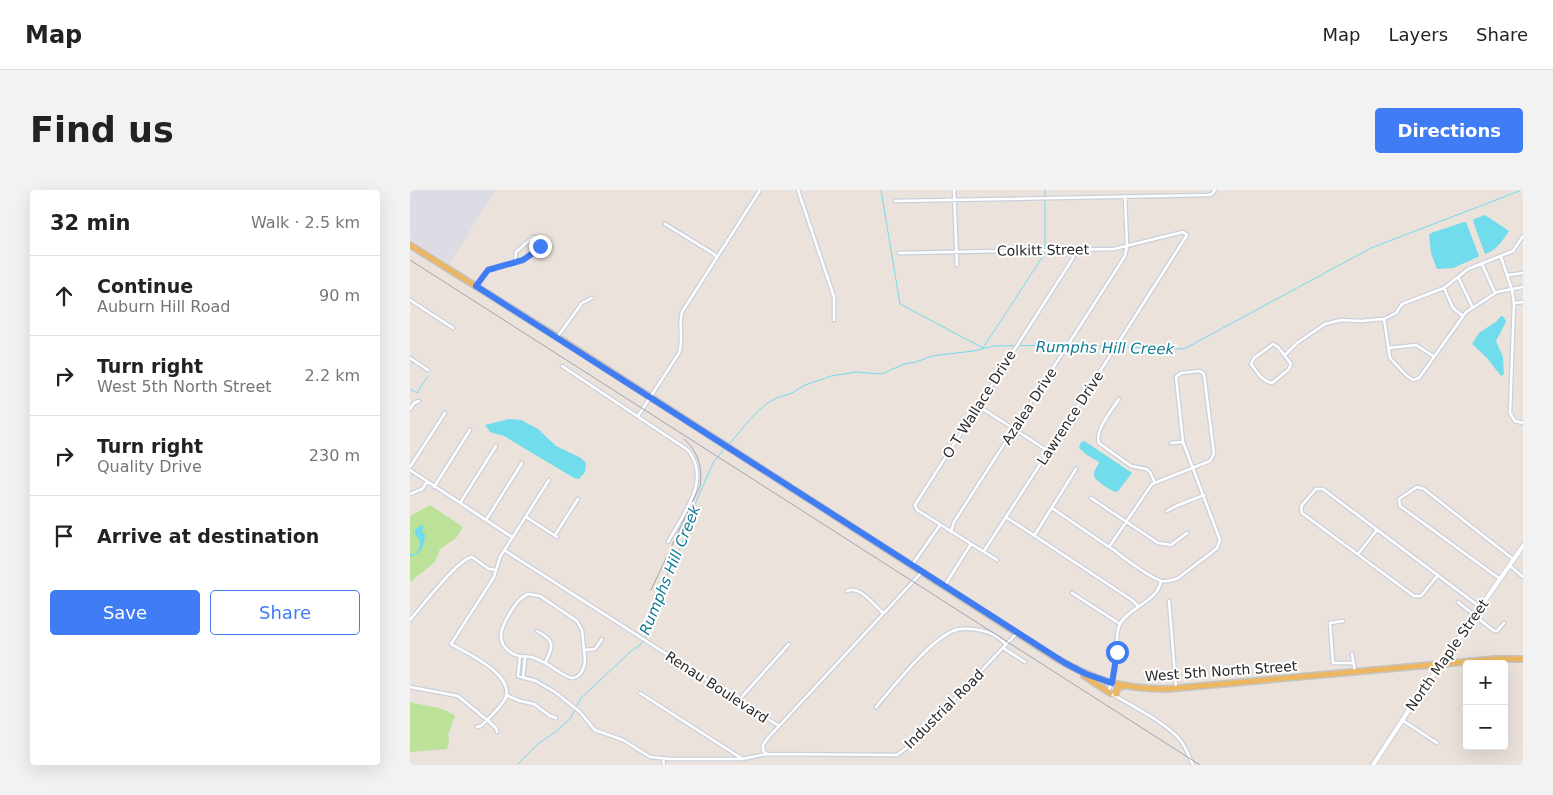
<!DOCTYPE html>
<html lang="en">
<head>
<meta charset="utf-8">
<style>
  :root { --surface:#fff; --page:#f2f2f2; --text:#222; --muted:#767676; --line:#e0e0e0; --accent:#407cf4 }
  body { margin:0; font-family:"DejaVu Sans",sans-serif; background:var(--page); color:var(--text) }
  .controls { position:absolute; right:15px; bottom:15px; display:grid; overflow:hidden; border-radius:5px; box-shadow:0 5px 20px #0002 }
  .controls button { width:45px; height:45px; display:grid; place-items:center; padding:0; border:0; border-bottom:1px solid var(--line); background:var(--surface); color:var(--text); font:25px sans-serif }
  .stop { position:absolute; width:15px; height:15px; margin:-11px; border:4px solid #407cf4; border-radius:50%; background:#fff }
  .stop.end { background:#407cf4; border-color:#fff; box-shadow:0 1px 5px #0008 }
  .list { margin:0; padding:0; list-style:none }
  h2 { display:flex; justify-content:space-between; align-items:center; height:65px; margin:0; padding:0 20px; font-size:21px }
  h2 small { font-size:16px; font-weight:400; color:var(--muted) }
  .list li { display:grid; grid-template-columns:32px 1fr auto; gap:15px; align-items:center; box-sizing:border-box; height:80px; padding:0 20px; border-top:1px solid var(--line) }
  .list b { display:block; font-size:19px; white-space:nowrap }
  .list p { margin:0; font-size:16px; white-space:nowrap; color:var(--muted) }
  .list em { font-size:16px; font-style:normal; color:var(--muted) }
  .actions { display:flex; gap:10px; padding:15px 20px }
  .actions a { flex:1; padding:11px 0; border:1px solid var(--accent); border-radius:5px; text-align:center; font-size:18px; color:var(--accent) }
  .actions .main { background:var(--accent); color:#fff }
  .icon { flex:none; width:28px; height:28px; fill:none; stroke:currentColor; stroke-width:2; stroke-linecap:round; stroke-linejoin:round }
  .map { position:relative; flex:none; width:1113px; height:575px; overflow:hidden; border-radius:5px }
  header { display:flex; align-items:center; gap:30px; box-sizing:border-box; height:70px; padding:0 25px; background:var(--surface); border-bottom:1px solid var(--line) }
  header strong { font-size:24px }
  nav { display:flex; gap:28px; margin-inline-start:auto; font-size:18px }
  .intro { display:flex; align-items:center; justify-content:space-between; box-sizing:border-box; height:120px; padding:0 30px }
  h1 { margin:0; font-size:35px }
  .button { padding:12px 22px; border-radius:5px; background:var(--accent); color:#fff; font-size:18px; font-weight:700 }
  main { display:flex; gap:30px; padding:0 30px }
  aside { flex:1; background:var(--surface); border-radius:5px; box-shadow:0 5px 20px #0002 }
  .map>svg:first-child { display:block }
  .industrial { fill:#dddce4 }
  .green { fill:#bce199 }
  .water { fill:#71dceb }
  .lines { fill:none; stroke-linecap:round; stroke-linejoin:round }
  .stream { stroke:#71dceb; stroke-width:1 }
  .street-casing { stroke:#cad0db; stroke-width:5 }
  .secondary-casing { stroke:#cad0db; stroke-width:6 }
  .primary-casing { stroke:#c3c3c3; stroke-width:8 }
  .street { stroke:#fff; stroke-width:2.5 }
  .secondary { stroke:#fff; stroke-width:4 }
  .primary { stroke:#ecb760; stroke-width:5 }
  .rail { stroke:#9fa5b3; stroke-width:1 }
  .route { stroke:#407cf4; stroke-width:6 }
  .labels { text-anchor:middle; stroke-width:4; stroke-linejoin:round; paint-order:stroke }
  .street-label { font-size:14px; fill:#2a2a2a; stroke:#fff }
  .water-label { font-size:15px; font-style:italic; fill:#117c96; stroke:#fff }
</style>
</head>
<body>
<header>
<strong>Map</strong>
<nav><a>Map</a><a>Layers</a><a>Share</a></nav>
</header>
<div class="intro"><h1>Find us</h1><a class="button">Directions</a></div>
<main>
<aside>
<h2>32 min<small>Walk · 2.5 km</small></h2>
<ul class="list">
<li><svg class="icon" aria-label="ahead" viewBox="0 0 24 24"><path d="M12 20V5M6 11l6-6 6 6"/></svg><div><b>Continue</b><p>Auburn Hill Road</p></div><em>90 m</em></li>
<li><svg class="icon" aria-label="right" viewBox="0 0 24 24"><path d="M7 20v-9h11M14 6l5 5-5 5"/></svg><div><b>Turn right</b><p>West 5th North Street</p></div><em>2.2 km</em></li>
<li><svg class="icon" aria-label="right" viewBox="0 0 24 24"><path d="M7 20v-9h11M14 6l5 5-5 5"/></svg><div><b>Turn right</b><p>Quality Drive</p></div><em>230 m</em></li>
<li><svg class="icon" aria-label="arrive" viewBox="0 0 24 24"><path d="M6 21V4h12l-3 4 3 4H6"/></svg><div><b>Arrive at destination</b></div></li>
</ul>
<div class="actions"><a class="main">Save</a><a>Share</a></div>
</aside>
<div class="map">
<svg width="1113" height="575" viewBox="0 0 1113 575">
  <rect width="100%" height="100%" fill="#ebe2dc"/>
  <path class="industrial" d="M0,0H86L39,74L0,49Z"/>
  <path class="green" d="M20,315L53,337L46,348L30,359L25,372L0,392V326Z
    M0,512C17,517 30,515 45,526L38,545L39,552L37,559L0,562Z"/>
  <path class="water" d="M1075,25L1099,41C1093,50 1086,61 1075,64L1063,31L1064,29Z
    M1054,32H1056L1069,66L1068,67L1043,78L1027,79L1021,63L1019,45L1021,43Z
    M1091,126L1094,127L1096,132L1086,151L1093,167L1094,184L1091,186L1077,168L1062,154L1069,143L1087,131Z
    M99,229L111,230L128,239L146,256L171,268L176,273L175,282L169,289L164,288L94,246L80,242L75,235Z
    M674,251L676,252L722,283L708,301L706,302C700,300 683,290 684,284C684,280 688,276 689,272L677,265L669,258L671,252Z
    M12,335L14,336L12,342L15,344C15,354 11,366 0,366V364H5C11,360 12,349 6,346L4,340Z"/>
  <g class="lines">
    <path class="stream" d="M471,0L490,114L573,158
      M573,158L635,63V0
      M0,199L7,203L18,186
      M370,207L382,203L395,195L421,186L446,182L472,184L494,174L506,172L522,166L563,161L584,156L653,155L774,159L961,58L1112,0
      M319,254C335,237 347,216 369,207
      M107,575L129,553L144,543L160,529L171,508L220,462L230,455L234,449L240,438L247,411L260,378L270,359L286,312L303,273L315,258"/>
    <g class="street-casing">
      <path id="street" d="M388,0L424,107V130
        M544,0L547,75
        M485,11L798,5L802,4L805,0
        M255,34L304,64L307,68
        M489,63L704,59L773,42L777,45L673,208L574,361
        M1091,67L1102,100L1104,114L1100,223L1105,231L1113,233
        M1072,74L1085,103
        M1098,85L1113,83
        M1048,87L1063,118
        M66,95L78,79L105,73L118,67L129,55L130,51L129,48L123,47L106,62L105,73
        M1034,98L1043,118L1053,126
        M0,110L43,138
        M1105,113L1113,112
        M974,129L980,168L997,186L1003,190L1009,188L1056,122L1087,102L1113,97
        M148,146L172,113L182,108
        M863,154L868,157L881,174L878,180L862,193C852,191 847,182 841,174L844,168Z
        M979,158L1006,155L1023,166
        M875,165L887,153L915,134L931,130L950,131L974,129L986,123L992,114L1034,98L1058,79L1103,61L1113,46
        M0,168L18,180
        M152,176L278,260C302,290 273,324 258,352
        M709,209C702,220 684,241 689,253L721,276L736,279L740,282L745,293
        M567,218L573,219L638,261
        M0,219L4,213L9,211
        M228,226L269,163C274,149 268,136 272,122L350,0
        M761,253L773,252
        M0,277L35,223
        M0,280L102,347
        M24,297L60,240
        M0,304L12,299L17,292
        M681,308L748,353L761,355L777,343
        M50,313L86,256
        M642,318L699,357L704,360C712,367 744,390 752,391C757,392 763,390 768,388L801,363L807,358L810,350L773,252L766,187L771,183L790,181L794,184L804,264L800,271L742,294L699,357
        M757,321L766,316L794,305
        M116,327L147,347
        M596,327L722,410L728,416
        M76,330L112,273
        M541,342L544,332L715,66L717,56L715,6
        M145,345L168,309
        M624,346L666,279
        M94,360L369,536
        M948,364L967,340
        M587,370L507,320L505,315L663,68L664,64L663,59
        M502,375L530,335
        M1099,375L1113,387
        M511,383L357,549L353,555V561L357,564L487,565L502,554L606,444
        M1028,385L1011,406H1004L892,323L891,319L892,315L906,299H913L1070,417
        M1090,389L990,316L989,309L1007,297L1014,299L1103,369
        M751,391C748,411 722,416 711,432C705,442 708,454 707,466C706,474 705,485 702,493C701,495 700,497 699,499L700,503C719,514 758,534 770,550C776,557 779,567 783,575
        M535,395L561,354
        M437,401C450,395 464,415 473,423
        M662,403L710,434
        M118,404L130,406L167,431L172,440L175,470C175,477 171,487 163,488C157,489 142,476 135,473C131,471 126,468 121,467C113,466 105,467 99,461C85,450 92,436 100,423C105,415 109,408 118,404Z
        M759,411L766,498
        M1048,412L1084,441H1087L1094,433
        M0,430C11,417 48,369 62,367L79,379L86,380
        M933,431L920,433L923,473H942
        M127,441C146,451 143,456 135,473
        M593,458L615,472
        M174,460L185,459L192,449
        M942,464L945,482
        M110,466L108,486L126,491L145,502L170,522L185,540L213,550L240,567L259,569H332L357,564
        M113,488L115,467
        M0,497L48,506L77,530L86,538L87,542
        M230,503L331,568
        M96,505L110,511L124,514L140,526L146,528
        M329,510L379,454
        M466,517C485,495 518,452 543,441C554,436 578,440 587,447C591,449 593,452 596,454
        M992,530L1027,553
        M67,537L71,536C78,529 93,515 96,507C103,484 57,463 41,454L84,387L90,367L139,290
        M253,569L254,575"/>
    </g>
    <g class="secondary-casing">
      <path id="secondary" d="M963,575L999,520L1113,356"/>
    </g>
    <g class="primary-casing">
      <path id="primary" d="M0,55L147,147L644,467C683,490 712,499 757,499L1086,469H1113
        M674,486L700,503
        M706,504L707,499L713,496"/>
    </g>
    <use href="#street" class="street"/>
    <use href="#secondary" class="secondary"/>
    <use href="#primary" class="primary"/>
    <path class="rail" d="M0,70L790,575
      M241,400L290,296C293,278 288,261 274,249"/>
  </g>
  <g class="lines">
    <path class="route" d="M130,56L123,63L113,70L78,80L66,96L655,473L676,484L702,493L707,462"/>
  </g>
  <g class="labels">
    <g class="street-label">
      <text transform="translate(633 60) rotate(-1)" y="5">Colkitt Street</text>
      <text transform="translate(569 214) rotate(-58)" y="5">O T Wallace Drive</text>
      <text transform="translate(619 216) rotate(-57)" y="5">Azalea Drive</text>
      <text transform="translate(660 228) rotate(-57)" y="5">Lawrence Drive</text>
      <text transform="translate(1037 465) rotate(-55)" y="5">North Maple Street</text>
      <text transform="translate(811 481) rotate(-4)" y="5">West 5th North Street</text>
      <text transform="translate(307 497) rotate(33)" y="5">Renau Boulevard</text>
      <text transform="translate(534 519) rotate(-45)" y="5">Industrial Road</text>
    </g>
    <g class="water-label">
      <text transform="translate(695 158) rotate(1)" y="5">Rumphs Hill Creek</text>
      <text transform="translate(260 380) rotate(-68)" y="5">Rumphs Hill Creek</text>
    </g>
  </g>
</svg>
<div class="controls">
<button>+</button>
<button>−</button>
</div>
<div class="stop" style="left:707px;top:462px"></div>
<div class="stop end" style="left:130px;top:56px"></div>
</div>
</main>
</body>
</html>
